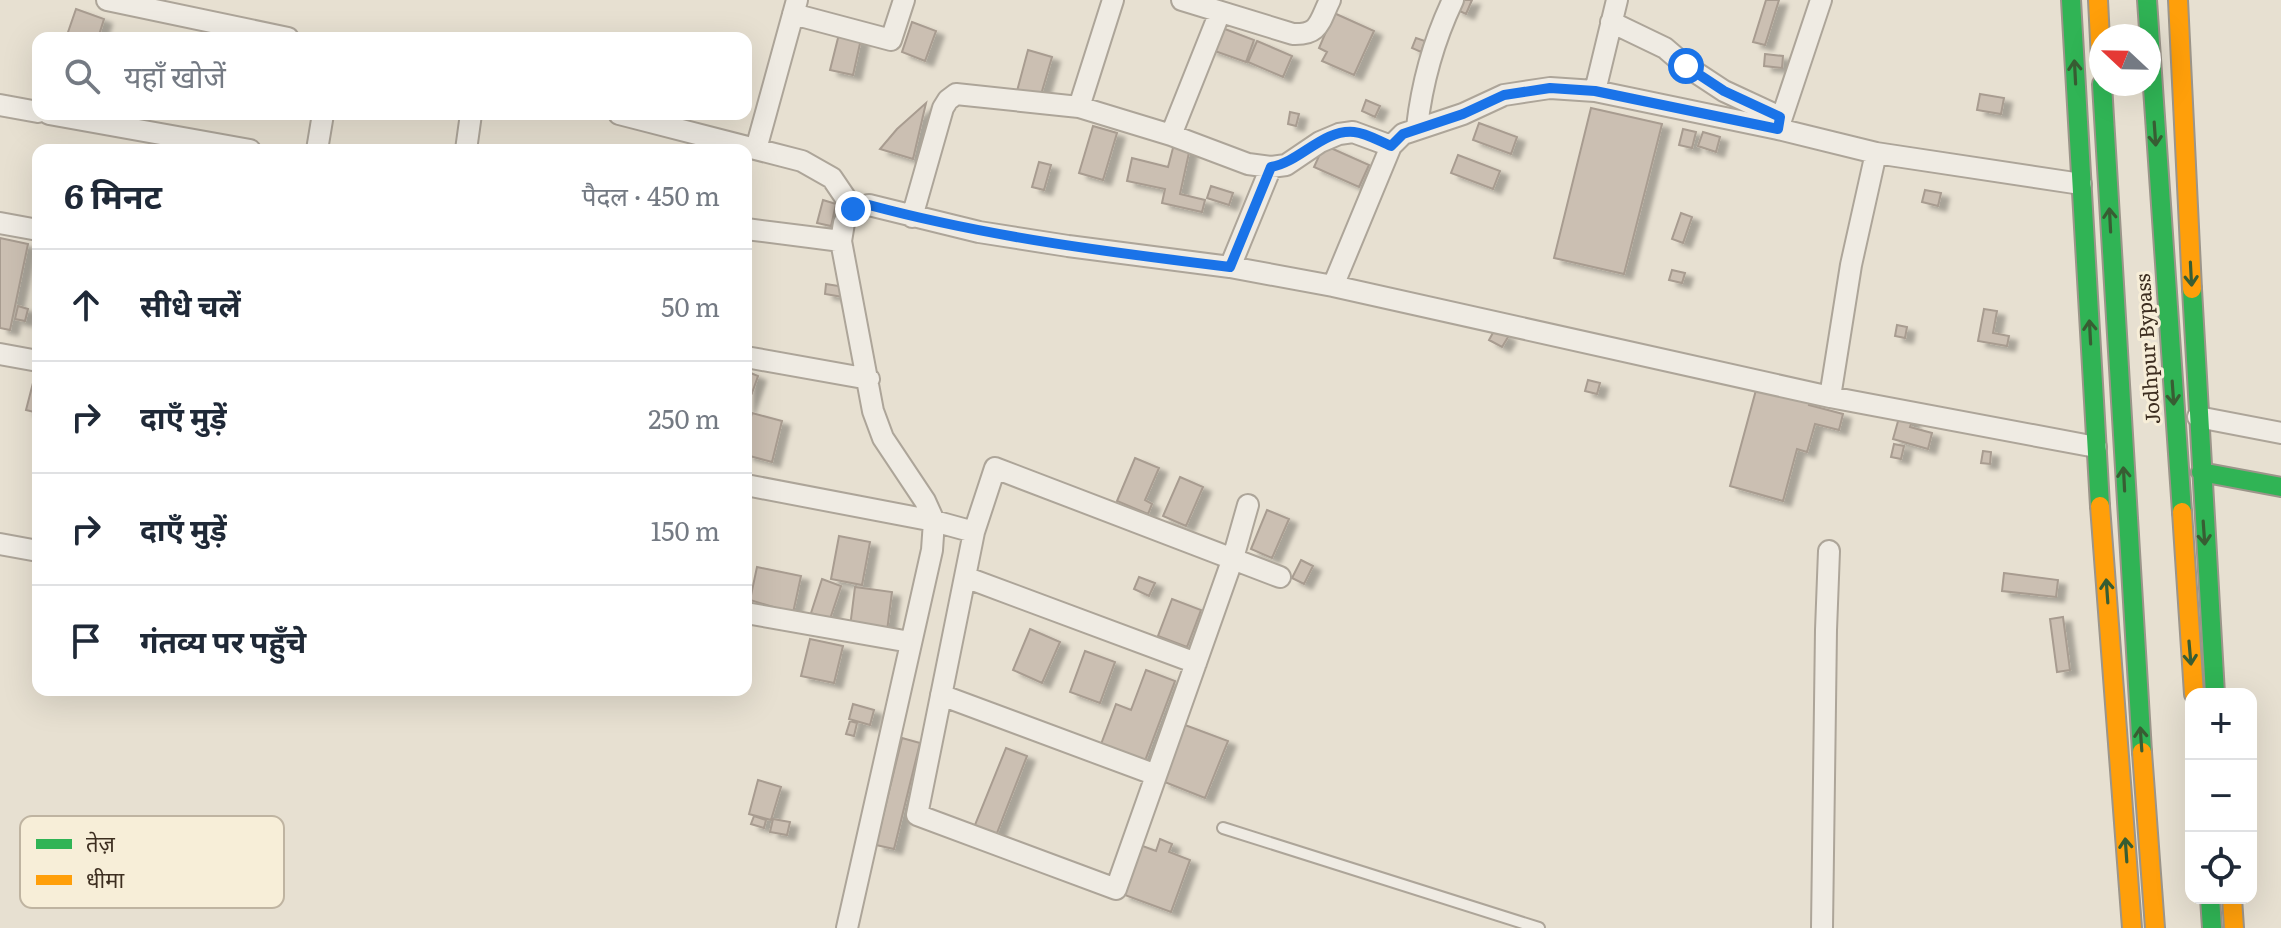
<!DOCTYPE html>
<html lang="hi">
<head>
<meta charset="utf-8">
<style>
  :root { --surface:#fff; --page:#f6f6f7; --text:#1f2937; --muted:#747a83; --line:#e0e1e3 }
  body { margin:0; font-family:Literata,"Noto Sans Devanagari",serif; background:var(--page); color:var(--text) }
  .controls { position:absolute; right:24px; bottom:24px; display:grid; overflow:hidden; border-radius:16px; box-shadow:0 8px 32px #0002 }
  .controls button { width:72px; height:72px; display:grid; place-items:center; padding:0; border:0; border-bottom:2px solid var(--line); background:var(--surface); color:var(--text); font:40px sans-serif }
  .compass { position:absolute; left:2089px; top:24px; width:72px; height:72px; border-radius:50%; background:var(--surface); box-shadow:0 8px 32px #0002; rotate:292deg }
  .stop { position:absolute; width:24px; height:24px; margin:-18px; border:6px solid #1a73e8; border-radius:50%; background:#fff }
  .stop.end { background:#1a73e8; border-color:#fff; box-shadow:0 2px 8px #0008 }
  .list { margin:0; padding:0; list-style:none }
  h2 { display:flex; justify-content:space-between; align-items:center; height:104px; margin:0; padding:0 32px; font-size:34px }
  h2 small { font-size:26px; font-weight:400; color:var(--muted) }
  .list li { display:grid; grid-template-columns:52px 1fr auto; gap:24px; align-items:center; box-sizing:border-box; height:112px; padding:0 32px; border-top:2px solid var(--line) }
  .list b { display:block; font-size:30px; white-space:nowrap }
  .list em { font-size:26px; font-style:normal; color:var(--muted) }
  .icon { flex:none; width:44px; height:44px; fill:none; stroke:currentColor; stroke-width:2; stroke-linecap:round; stroke-linejoin:round }
  .map { position:relative; flex:none; width:2281px; height:928px; overflow:hidden }
  .search { position:absolute; background:var(--surface); box-shadow:0 8px 32px #0002; left:32px; top:32px; width:720px; height:88px; display:flex; align-items:center; gap:20px; box-sizing:border-box; padding:0 28px; border-radius:16px; color:var(--muted); font-size:30px }
  .panel { position:absolute; background:var(--surface); box-shadow:0 8px 32px #0002; left:32px; top:144px; width:720px; height:552px; border-radius:16px }
  .map>svg:first-child { display:block }
  .building { fill:#cbbfb2; stroke:#a89c90; stroke-width:2; filter:url(#shadow) }
  .lines { fill:none; stroke-linecap:round; stroke-linejoin:round }
  .lane-casing { stroke:#ada599; stroke-width:14 }
  .street-casing { stroke:#ada599; stroke-width:24 }
  .fast-casing { stroke:#9c958a; stroke-width:22 }
  .slow-casing { stroke:#9c958a; stroke-width:22 }
  .lane { stroke:#efebe3; stroke-width:10 }
  .street { stroke:#efebe3; stroke-width:20 }
  .fast { stroke:#30b455; stroke-width:18 }
  .slow { stroke:#ff9f0a; stroke-width:18 }
  .oneway { stroke:#385d33 }
  .route { stroke:#1a73e8; stroke-width:10 }
  .labels { text-anchor:middle; stroke-width:6; stroke-linejoin:round; paint-order:stroke }
  .street-label { font-size:20px; fill:#3d2e20; stroke:#f7eed8 }
  .key { fill:#f7eed8; stroke:#bfb4a1; stroke-width:2 }
  .key-label { font-size:22px; fill:#3d2e20 }
</style>
</head>
<body>
<div class="map">
<svg width="2281" height="928" viewBox="0 0 2281 928">
  <defs>
    <filter id="shadow"><feDropShadow dx="8" dy="5" stdDeviation="2" flood-color="#0004"/></filter>
  </defs>
  <rect width="100%" height="100%" fill="#e7e0d1"/>
  <path class="building" d="M1458,0H1472L1466,14L1455,9Z
    M1766,0H1779L1765,45L1753,42Z
    M76,9L104,19L98,38H66Z
    M1334,13L1374,31L1354,75L1322,61L1327,52L1319,48Z
    M912,22L936,31L925,61L902,52Z
    M1217,26L1254,40L1246,62L1209,49Z
    M839,34L861,39L853,75L830,70Z
    M1416,38L1425,41L1421,52L1412,48Z
    M1257,41L1292,56L1283,77L1248,62Z
    M1028,50L1052,57L1040,98L1017,91Z
    M1765,54L1783,56L1782,68L1764,66Z
    M1980,94L2004,98L2001,114L1977,110Z
    M1366,100L1380,106L1375,117L1362,111Z
    M926,103L913,159L880,149L897,129Z
    M1591,108L1662,124L1624,274L1554,258Z
    M1290,112L1299,114L1296,126L1288,124Z
    M1479,123L1517,137L1511,154L1473,140Z
    M1093,126L1117,133L1103,180L1079,173Z
    M1683,129L1696,132L1692,148L1679,145Z
    M1703,132L1720,137L1716,152L1698,146Z
    M1174,144L1190,148L1180,194L1205,200L1202,212L1162,203L1165,189L1127,181L1132,158L1168,167Z
    M1324,145L1369,165L1359,187L1314,167Z
    M1458,155L1500,171L1493,189L1451,173Z
    M1039,162L1051,165L1044,190L1032,187Z
    M1211,186L1233,193L1229,205L1207,198Z
    M1925,190L1941,193L1938,206L1922,202Z
    M823,200L836,204L831,226L817,223Z
    M1681,213L1692,217L1683,243L1672,239Z
    M0,238L28,244L10,330L0,328Z
    M1672,270L1685,273L1682,283L1669,280Z
    M826,284L845,287L843,297L825,294Z
    M18,306L28,309L25,321L15,319Z
    M1984,309L1997,311L1993,333L2009,336L2007,346L1978,341Z
    M1897,325L1907,327L1905,338L1895,336Z
    M1495,329L1508,337L1502,347L1489,340Z
    M746,371L758,376L746,410Z
    M34,379L38,380V413L26,410Z
    M1588,380L1600,383L1597,394L1585,391Z
    M1756,390L1810,401L1809,405L1843,414L1839,430L1815,424L1807,452L1797,449L1783,501L1730,486Z
    M752,413L782,421L772,462L746,455V436Z
    M1900,414L1913,418L1910,427L1932,433L1928,449L1893,439Z
    M1894,444L1904,446L1901,459L1891,457Z
    M1983,451L1991,452L1990,464L1981,463Z
    M1135,458L1159,468L1145,500L1152,504L1148,514L1117,501Z
    M1180,477L1203,487L1186,526L1163,516Z
    M1267,510L1289,519L1272,558L1251,549Z
    M839,536L870,542L862,585L831,579Z
    M1301,560L1313,566L1304,584L1292,578Z
    M757,567L801,576L793,613L750,600Z
    M2004,573L2058,580L2056,597L2002,591Z
    M1139,577L1155,583L1149,596L1134,589Z
    M822,579L841,586L830,619L811,613Z
    M855,587L892,592L887,631L850,627Z
    M1172,599L1201,610L1187,647L1158,636Z
    M2063,617L2070,670L2057,672L2050,619Z
    M1030,629L1060,642L1042,683L1013,670Z
    M810,639L843,646L834,683L801,676Z
    M1085,651L1115,662L1100,703L1070,692Z
    M1146,670L1175,681L1143,766L1100,747L1116,704L1131,710Z
    M853,704L874,710L870,725L849,719Z
    M850,721L857,723L854,736L846,734Z
    M1185,725L1228,741L1205,798L1162,781Z
    M902,738L920,743L894,849L876,845Z
    M1006,748L1027,756L995,838L973,830Z
    M758,780L781,787L771,820L749,814Z
    M754,816L766,820L764,828L751,824Z
    M773,819L790,822L787,835L770,832Z
    M1160,839L1172,844L1169,852L1190,860L1171,912L1122,894L1140,845L1156,851Z"/>
  <g class="lines">
    <g class="lane-casing">
      <path id="lane" d="M1223,828L1539,928"/>
    </g>
    <g class="street-casing">
      <path id="street" d="M107,0L288,38
        M1182,0L1293,34C1320,35 1319,22 1330,0
        M793,14L891,40L904,0
        M1611,22L1665,48L1686,66L1724,91L1780,117
        M1595,91L1617,0
        M0,105L38,112
        M1079,107L1113,0
        M49,114L250,150
        M619,114L802,161L832,178L853,209
        M1417,127C1422,83 1434,40 1453,0
        M1778,129L1821,0
        M1171,135L1220,12
        M756,149L797,0
        M317,150L323,114
        M466,150L471,114
        M912,217L943,108L948,100L956,94L1079,107L1171,135L1248,164L1271,167L1286,165L1320,142L1339,134L1353,132L1391,146
        M0,223L38,230
        M746,229L841,241
        M1230,267L1271,167
        M1333,286L1391,146L1403,134L1463,114L1504,95L1550,88L1595,91L1778,129L1876,153L2081,184
        M0,354L38,361
        M746,357L869,379
        M1830,397L1851,265L1876,153
        M2198,417L2281,433
        M746,485L934,521L974,532L995,468L1280,577
        M974,532L917,815L1116,889L1233,558L1248,505
        M0,544L38,551
        M965,577L1196,663
        M746,613L910,642
        M941,695L1156,775
        M847,928L932,550L934,521L925,501L883,438L873,411L841,241L844,223L853,209L869,205L979,232L1068,246L1230,267L1333,286L1830,397L2096,447
        M1822,928L1826,630L1829,551"/>
    </g>
    <g class="fast-casing">
      <path id="fast" d="M2071,0L2100,506
        M2147,0L2182,512
        M2102,84L2142,752
        M2192,289L2215,694
        M2201,472L2281,487
        M2210,898L2212,928"/>
    </g>
    <g class="slow-casing">
      <path id="slow" d="M2098,0L2101,60
        M2178,0L2192,289
        M2100,506L2132,928
        M2182,512L2194,694
        M2142,752L2155,928
        M2232,898L2234,928"/>
    </g>
    <use href="#lane" class="lane"/>
    <use href="#street" class="street"/>
    <use href="#fast" class="fast"/>
    <use href="#slow" class="slow"/>
  </g>
  <defs><path id="oneway-shaft" d="M-6 0H5M1.5-3L5.5 0L1.5 3" fill="none" stroke-width="1.6" stroke-linecap="round" stroke-linejoin="round" transform="scale(2)"/></defs>
  <g class="oneway">
    <use href="#oneway-shaft" transform="translate(2075 72) rotate(-93)"/>
    <use href="#oneway-shaft" transform="translate(2155 134) rotate(86)"/>
    <use href="#oneway-shaft" transform="translate(2110 220) rotate(-93)"/>
    <use href="#oneway-shaft" transform="translate(2191 274) rotate(87)"/>
    <use href="#oneway-shaft" transform="translate(2090 332) rotate(-93)"/>
    <use href="#oneway-shaft" transform="translate(2173 393) rotate(86)"/>
    <use href="#oneway-shaft" transform="translate(2124 479) rotate(-93)"/>
    <use href="#oneway-shaft" transform="translate(2204 533) rotate(86)"/>
    <use href="#oneway-shaft" transform="translate(2107 591) rotate(-94)"/>
    <use href="#oneway-shaft" transform="translate(2190 653) rotate(85)"/>
    <use href="#oneway-shaft" transform="translate(2141 739) rotate(-94)"/>
    <use href="#oneway-shaft" transform="translate(2126 850) rotate(-94)"/>
  </g>
  <g class="lines">
    <path class="route" d="M853,209L869,205C988,237 1108,252 1230,267L1271,167C1300,162 1323,129 1354,132C1366,133 1379,141 1391,146L1403,134L1463,114L1504,95L1550,88L1595,91L1778,129L1780,117L1724,91L1686,66"/>
  </g>
  <g class="labels">
    <g class="street-label">
      <text transform="translate(2148 349) rotate(-94)" y="7">Jodhpur Bypass</text>
    </g>
  </g>
  <rect x="20" y="816" width="264" height="92" rx="12" class="key"/>
  <rect x="36" y="839" width="36" height="10" fill="#30b455"/>
  <rect x="36" y="875" width="36" height="10" fill="#ff9f0a"/>
  <g class="key-label">
    <text x="86" y="852">तेज़</text>
    <text x="86" y="888">धीमा</text>
  </g>
</svg>
<div class="controls">
<button>+</button>
<button>−</button>
<button><svg class="icon" aria-label="locate" viewBox="0 0 24 24"><circle cx="12" cy="12" r="6"/><path d="M12 2v4M12 18v4M2 12h4M18 12h4"/></svg></button>
</div>
<svg class="compass" viewBox="-18 -18 36 36"><path d="M0-13l5 13h-10z" fill="#e53935"/><path d="M0 13l5-13h-10z" fill="#747a83"/></svg>
<div class="stop" style="left:1686px;top:66px"></div>
<div class="stop end" style="left:853px;top:209px"></div>
<div class="search"><svg class="icon" aria-label="search" viewBox="0 0 24 24"><circle cx="10" cy="10" r="6"/><path d="M15 15l6 6"/></svg>यहाँ खोजें</div>
<section class="panel">
<h2>6 मिनट<small>पैदल · 450 m</small></h2>
<ul class="list">
<li><svg class="icon" aria-label="ahead" viewBox="0 0 24 24"><path d="M12 20V5M6 11l6-6 6 6"/></svg><div><b>सीधे चलें</b></div><em>50 m</em></li>
<li><svg class="icon" aria-label="right" viewBox="0 0 24 24"><path d="M7 20v-9h11M14 6l5 5-5 5"/></svg><div><b>दाएँ मुड़ें</b></div><em>250 m</em></li>
<li><svg class="icon" aria-label="right" viewBox="0 0 24 24"><path d="M7 20v-9h11M14 6l5 5-5 5"/></svg><div><b>दाएँ मुड़ें</b></div><em>150 m</em></li>
<li><svg class="icon" aria-label="arrive" viewBox="0 0 24 24"><path d="M6 21V4h12l-3 4 3 4H6"/></svg><div><b>गंतव्य पर पहुँचे</b></div></li>
</ul>
</section>
</div>
</body>
</html>
